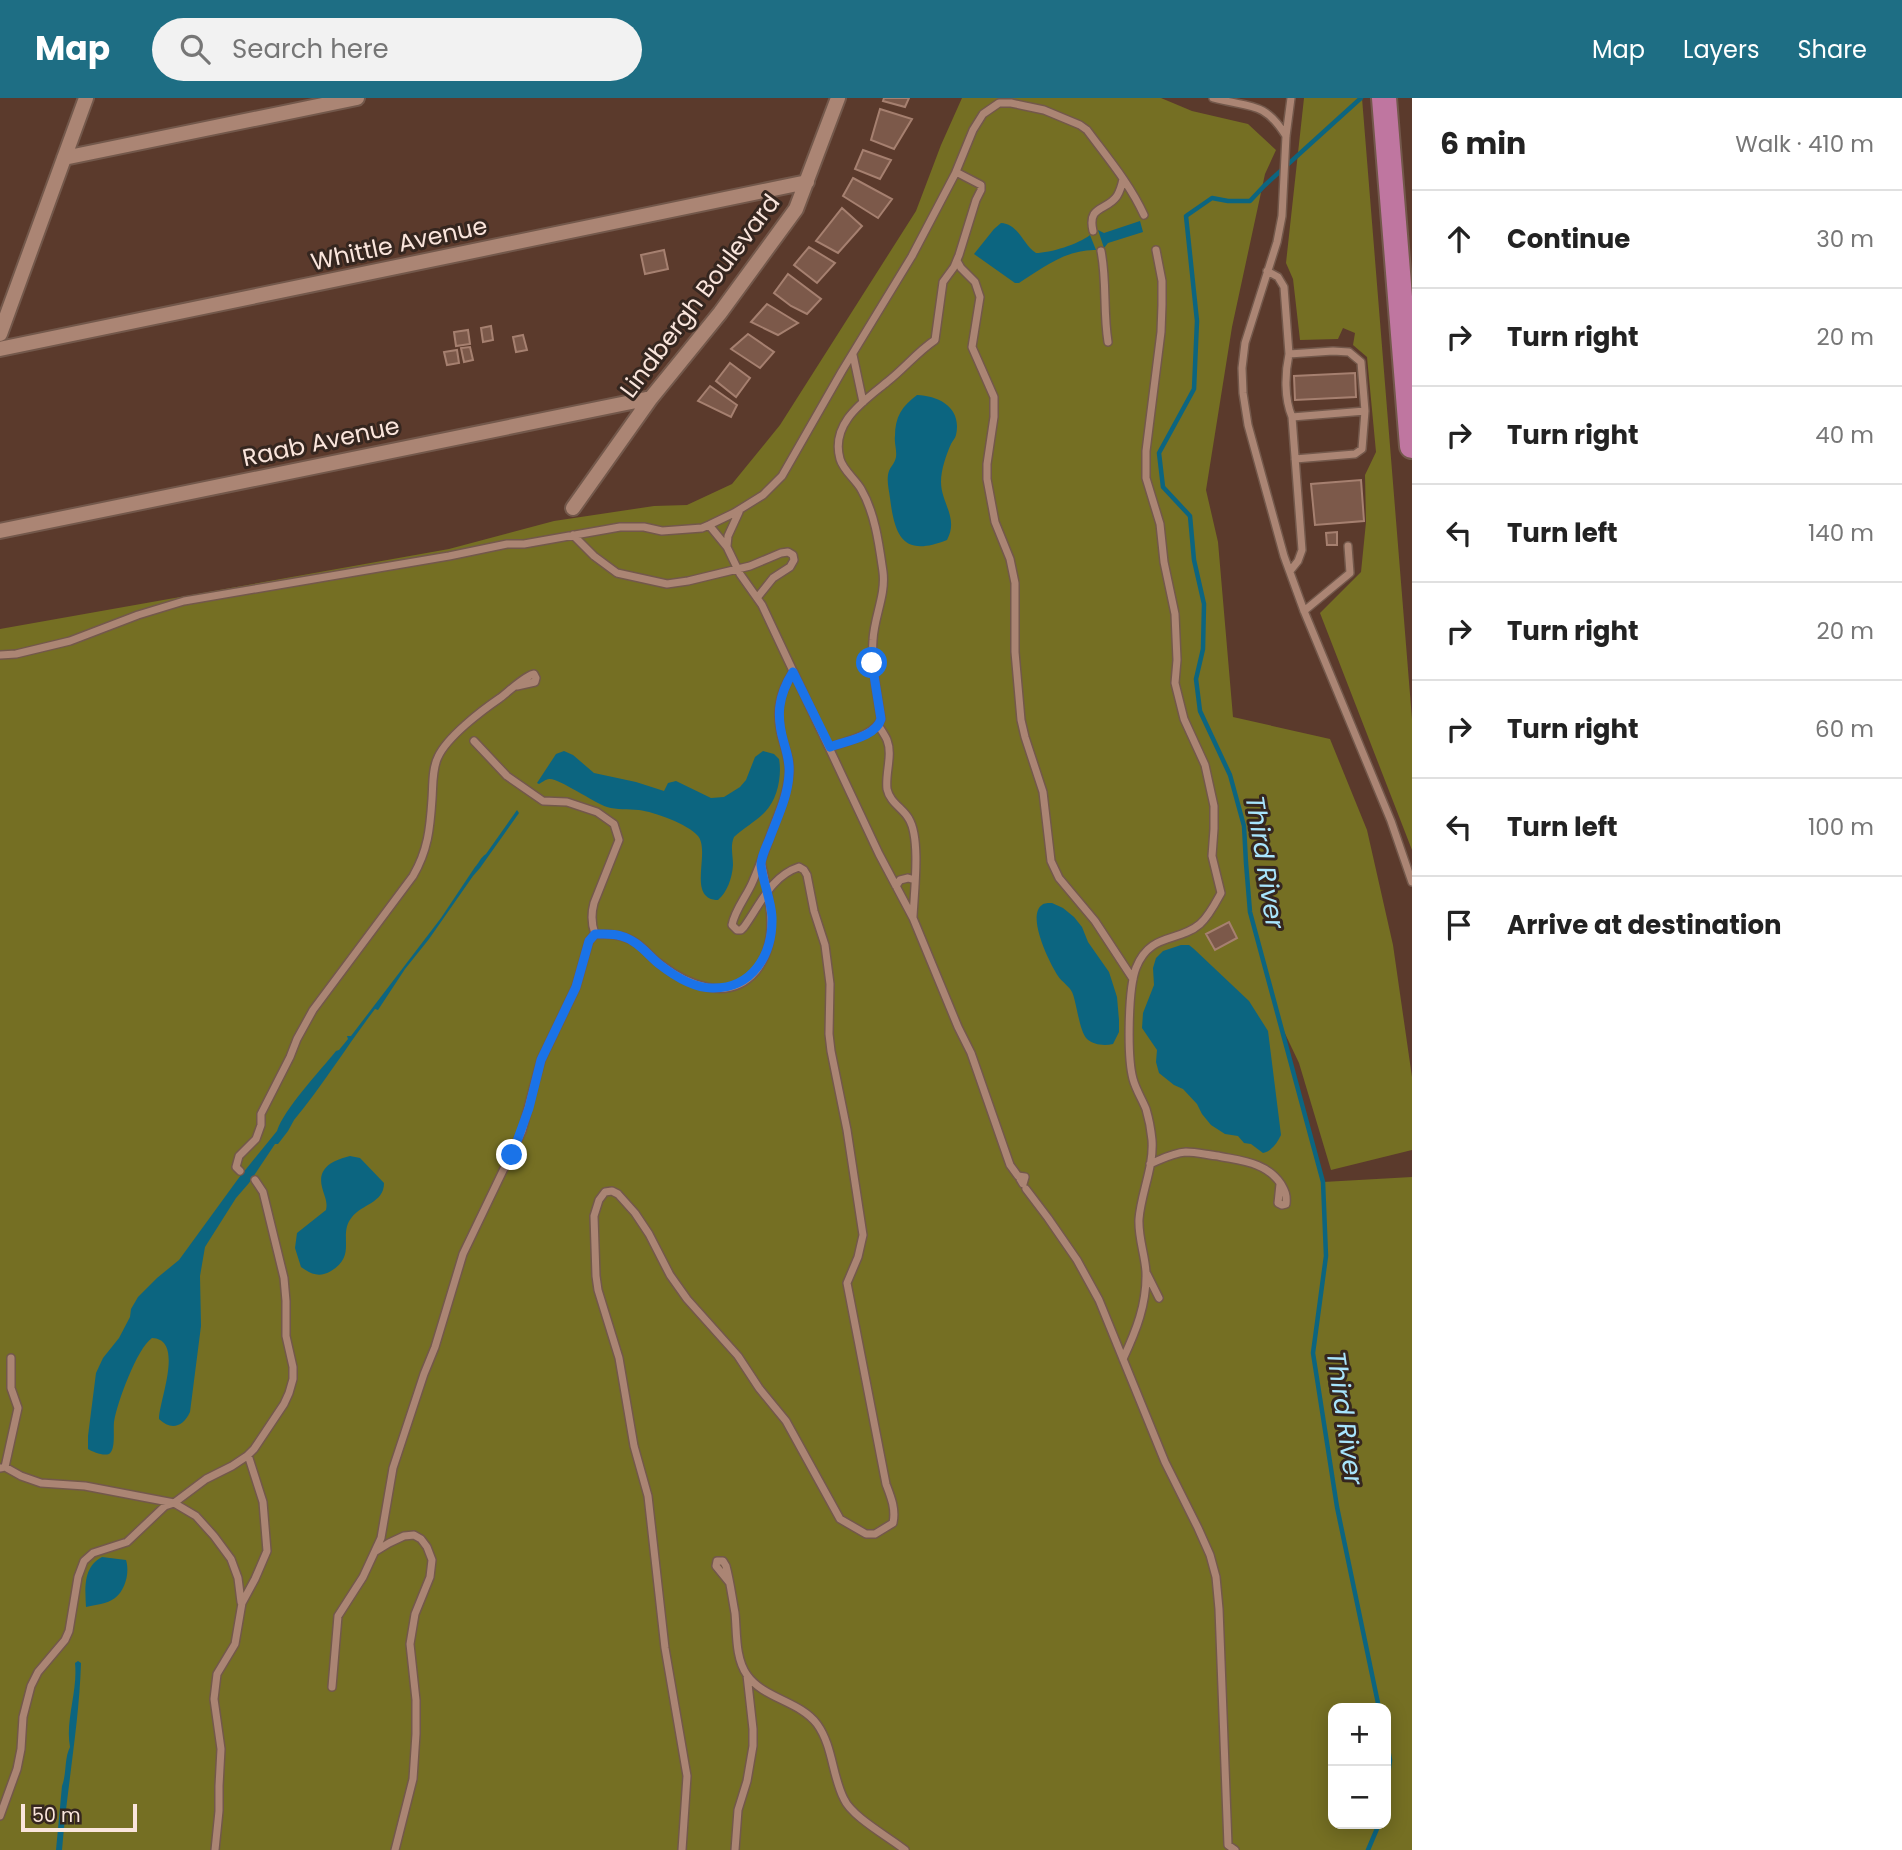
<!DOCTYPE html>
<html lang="en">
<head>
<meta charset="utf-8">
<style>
  :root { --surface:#fff; --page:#f2f2f2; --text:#222; --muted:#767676; --line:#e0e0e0; --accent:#1e6e84 }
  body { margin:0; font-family:Poppins,sans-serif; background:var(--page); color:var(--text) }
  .controls { position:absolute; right:21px; bottom:21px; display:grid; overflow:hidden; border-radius:14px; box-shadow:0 4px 18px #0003 }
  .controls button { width:63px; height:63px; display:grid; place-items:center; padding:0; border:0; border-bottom:2px solid var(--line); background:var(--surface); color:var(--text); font:35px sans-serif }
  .scale { position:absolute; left:21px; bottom:18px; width:116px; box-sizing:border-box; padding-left:7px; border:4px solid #fae5dc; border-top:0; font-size:19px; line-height:24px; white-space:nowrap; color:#fae5dc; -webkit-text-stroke:5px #35261f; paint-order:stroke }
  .stop { position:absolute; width:21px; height:21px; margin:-16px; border:5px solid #1a73e8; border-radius:50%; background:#fff }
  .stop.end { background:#1a73e8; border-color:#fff; box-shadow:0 2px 7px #0008 }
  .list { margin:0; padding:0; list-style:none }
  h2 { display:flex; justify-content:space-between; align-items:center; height:91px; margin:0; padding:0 28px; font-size:30px }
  h2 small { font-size:23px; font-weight:400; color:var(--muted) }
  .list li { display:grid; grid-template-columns:46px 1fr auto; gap:21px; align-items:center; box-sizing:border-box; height:98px; padding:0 28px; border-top:2px solid var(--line) }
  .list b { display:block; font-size:26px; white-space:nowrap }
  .list em { font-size:23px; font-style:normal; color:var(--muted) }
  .icon { flex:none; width:38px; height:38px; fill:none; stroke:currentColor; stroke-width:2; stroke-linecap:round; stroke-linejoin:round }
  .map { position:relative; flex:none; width:1412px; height:1752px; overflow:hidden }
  header { display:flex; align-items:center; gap:42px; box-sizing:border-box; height:98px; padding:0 35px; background:var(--accent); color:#fff }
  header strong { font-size:33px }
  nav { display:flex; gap:38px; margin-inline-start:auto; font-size:24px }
  .search { width:490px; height:63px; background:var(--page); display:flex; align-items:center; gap:18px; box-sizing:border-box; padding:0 24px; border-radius:38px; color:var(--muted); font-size:26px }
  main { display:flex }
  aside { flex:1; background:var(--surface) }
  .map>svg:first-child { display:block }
  .green { fill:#756f23; fill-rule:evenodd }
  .water { fill:#0c6580 }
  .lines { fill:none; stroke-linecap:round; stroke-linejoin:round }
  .stream { stroke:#0c6580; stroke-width:4.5 }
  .building { fill:#7c594a; stroke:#a68070; stroke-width:2 }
  .service-casing { stroke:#73584b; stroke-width:10 }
  .minor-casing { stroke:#73584b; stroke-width:18 }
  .motorway-casing { stroke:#73584b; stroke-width:28 }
  .service { stroke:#ab8574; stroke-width:7 }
  .minor { stroke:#ab8574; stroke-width:14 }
  .motorway { stroke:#bf76a0; stroke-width:24 }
  .route { stroke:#1a73e8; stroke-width:9 }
  .labels { text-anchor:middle; stroke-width:6; stroke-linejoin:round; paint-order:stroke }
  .street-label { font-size:24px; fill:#fae5dc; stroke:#35261f }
  .water-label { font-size:26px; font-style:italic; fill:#a8e5fd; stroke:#35261f }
</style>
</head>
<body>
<header>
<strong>Map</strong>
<div class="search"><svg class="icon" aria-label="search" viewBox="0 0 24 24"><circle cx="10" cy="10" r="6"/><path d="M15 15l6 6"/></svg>Search here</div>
<nav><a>Map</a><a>Layers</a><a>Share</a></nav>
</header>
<main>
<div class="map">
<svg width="1412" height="1752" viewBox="0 0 1412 1752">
  <rect width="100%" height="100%" fill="#5b3a2c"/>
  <path class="green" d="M962,0H1161L1192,13L1248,26L1276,52L1265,76L1232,229L1206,392L1218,444L1233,619L1330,641L1367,732L1393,847L1412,979V1052L1331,1072L1299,965L1280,925L1323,1084L1412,1079V1752H0V531L449,451L554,423L654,408L687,407L732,386L780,327L916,113L941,47ZM1333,1610H1386V1726H1333Z
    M1304,0H1362L1412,621V752L1320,515L1361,474L1366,424L1365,377L1376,354L1367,259L1353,247L1355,235L1343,230L1338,241L1300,242L1293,181L1286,165Z"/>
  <path class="water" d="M1140,123L1143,134L1108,145L1104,150L1098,132L1104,135Z
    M1001,125C1019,126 1023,147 1036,155C1050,155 1079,146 1090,137L1096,152C1067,151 1042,170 1019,185H1015L974,156L994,131Z
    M917,297C940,298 962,310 956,337C955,341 953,342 951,346C946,357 941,372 941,384C941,405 959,420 947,442C904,459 895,440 890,400C889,392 886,381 889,373C891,368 895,365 896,359C897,352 894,345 895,338C895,319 902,308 917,297Z
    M564,653L573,657L594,675L636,684L664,693L668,685L676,683L711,700L724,699L740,689L746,682L755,659L763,653L774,656L779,661C782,677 778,701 765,714C756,723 744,730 734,739C730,748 733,757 733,767C732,781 727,794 718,802C686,801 711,754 698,738C688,726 654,714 639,712C628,711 617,712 607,709C593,704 557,679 549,681C546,681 541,685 539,686L537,685L556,656Z
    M517,712L519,715L480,770L473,778L429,841L405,871L378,912L375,911C348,946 324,986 294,1022L288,1033L278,1046H275L249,1085L236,1100L205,1149L200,1178L201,1228L190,1314C183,1329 171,1333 159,1321C159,1303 185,1241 152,1240C137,1250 117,1305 114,1324C113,1332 116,1352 109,1356C103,1358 93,1354 88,1351V1338L96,1275L103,1260L119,1240L130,1219L131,1211L138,1199L157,1180L179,1162L238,1081L277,1033C284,1011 320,973 336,953L339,952L348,941L347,938H351L441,820L475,769C479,765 480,760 486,756Z
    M1052,805L1063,810L1074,819L1082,829L1088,844L1109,874L1117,899L1119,922V934L1113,946C1104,948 1094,947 1087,941C1079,933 1077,905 1072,894C1069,888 1062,884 1058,878C1050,866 1026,818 1042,807C1044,805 1049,805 1052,805Z
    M1181,847H1189L1194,851L1249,903L1268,933L1281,1037C1277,1045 1272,1053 1263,1055L1251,1046L1244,1045L1238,1038L1225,1036L1211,1027L1202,1016L1197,1006L1183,991L1174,987L1159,975L1156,964L1157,952L1142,930L1143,915L1154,887L1153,870L1156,860L1163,853Z
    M350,1058L360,1060L384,1085C384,1105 362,1106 352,1119C337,1137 358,1157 331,1173C319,1180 311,1176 301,1169L295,1150L297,1135L326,1112C328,1103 324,1098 322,1089C317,1069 334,1062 350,1058Z
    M102,1459L126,1462C130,1475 125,1492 115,1500C107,1506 95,1507 86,1509C85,1490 83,1469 102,1459Z
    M78,1563L81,1565C79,1628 67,1689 62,1752H56L62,1688C67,1675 64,1661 70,1649C65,1622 78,1593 75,1565Z"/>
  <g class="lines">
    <path class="stream" d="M1361,0L1264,88L1250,103H1228L1212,100L1186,118L1197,223L1194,291L1159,355L1163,389L1190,418L1194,462L1204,506L1203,551L1196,581L1200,613L1230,677L1244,728L1246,765L1250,814L1323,1084L1326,1158L1313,1255L1337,1409L1379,1610
      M1386,1640L1390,1662L1386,1695
      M1368,1752L1379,1726"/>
  </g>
  <path class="building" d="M884,0H909L905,9L883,3Z
    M880,11L912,21L894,51L871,42Z
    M863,52L891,62L880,81L855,71Z
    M853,80L892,101L878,120L843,98Z
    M842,110L862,128L838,155L816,143Z
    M809,149L835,165L817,185L794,167Z
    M664,152L668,171L645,176L641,157Z
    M788,176L821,201L807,216L791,208L774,195Z
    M767,206L798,225L778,237L751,224Z
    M491,228L493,242L483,244L481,230Z
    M468,232L470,246L456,248L454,234Z
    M748,236L774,254L760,270L731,251Z
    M523,237L527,252L516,254L513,239Z
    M470,249L473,262L464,264L461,250Z
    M457,252L459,265L447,267L444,254Z
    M730,265L750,280L736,299L716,283Z
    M1355,275L1356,299L1295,302L1294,278Z
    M710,288L737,307L731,319L698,303Z
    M1361,382L1364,423L1315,427L1311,386Z
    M1337,434V447H1327L1326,435Z
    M1229,824L1237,840L1215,852L1206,836Z"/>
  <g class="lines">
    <g class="service-casing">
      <path id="service" d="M1213,0C1249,10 1264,2 1286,38
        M1291,0L1286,38L1282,118L1277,144L1245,245L1242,270L1243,295L1248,327L1284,458L1304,513L1391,723L1412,784
        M1093,133C1087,107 1107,113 1117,98C1120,93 1122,86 1123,81
        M1101,153C1107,183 1103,213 1108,244
        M957,163L961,170L975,184L980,199L972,249L994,299V319L987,366V381L995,424L1010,461L1015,485V554L1021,622L1025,639L1043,694L1051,763L1059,780L1095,823L1133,881
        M1267,173L1278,179L1284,189L1289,256L1333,253L1349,254L1361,264L1365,313L1362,351L1355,356L1295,361
        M1289,256C1285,275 1284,300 1292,319
        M853,257L863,304
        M709,427L727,449L740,476L762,507L879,756L913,820L958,929L971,955L1010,1067L1018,1078L1025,1079L1023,1086L1020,1081
        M573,437L594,458L617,475L667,486L688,483L750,468L781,455L788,454L793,457L794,462L790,469L773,480L757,500
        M727,448L728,438L739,414
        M1290,473L1298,463L1302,452L1292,319L1365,313
        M1304,513L1350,475L1348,448
        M0,557L16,556L70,543L138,517L184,503L449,458L507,446H524L620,429H644L662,433L702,430L709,427L734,415L763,397L782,378L842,273L912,158L955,76L973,32L983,16L999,5H1011L1044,12L1080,27L1087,32C1107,59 1130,86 1144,117
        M879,628C881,632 885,637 887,642C893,657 885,675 887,691C890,705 903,710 909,721C921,741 914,795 913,819
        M830,649C844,644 876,637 881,621C877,594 871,569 873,542C874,519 886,497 883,474C879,446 875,415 861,391C855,381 843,372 840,361C830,325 864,303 887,284C905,270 916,255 935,242L943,184L954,169L959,157L976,102L981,92V87L956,74
        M896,788L900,782L908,780L915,782
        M595,836C609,836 623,836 636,845C645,850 651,860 660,866C687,887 729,905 756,873C781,841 769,800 761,764
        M1150,1066C1162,1061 1172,1055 1186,1054C1196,1054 1208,1057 1218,1058C1242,1063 1266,1064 1281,1086C1285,1093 1287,1097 1286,1106L1282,1107L1278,1105L1280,1086
        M240,1073L236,1069L239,1058L256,1041L261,1027V1016L290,959L297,941L313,912L413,778C428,752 430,731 432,701C433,688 432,671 438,659C447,639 481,613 500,600C508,594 526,577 534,576L536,580L535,584L517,588
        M1026,1091L1048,1120L1077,1162L1099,1202L1165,1364L1198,1430L1210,1457L1216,1479L1219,1511L1228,1747L1235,1752
        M1147,1176L1159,1200
        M1123,1261C1136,1233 1147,1206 1146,1174C1145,1156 1138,1140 1139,1121C1141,1095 1154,1069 1152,1042C1151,1032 1149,1021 1146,1011C1142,1001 1136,992 1133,981C1127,959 1128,891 1136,870C1150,834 1178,845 1200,826C1209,818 1215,806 1221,795L1212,758L1214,731V708L1205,667L1184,621L1175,585L1177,562L1175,516L1164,464L1160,426L1146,380V353L1161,234L1162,207V183L1156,152
        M5,1369L18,1310L11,1290V1260
        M0,1370L5,1369L21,1378L41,1385L85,1388L174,1405L196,1418L214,1438L231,1461L238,1480L241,1504
        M376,1453L389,1445L404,1438L414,1437L421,1441L427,1449L432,1462L430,1479L415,1516L410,1546L416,1602V1636L413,1681L395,1752
        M729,1484L716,1468L717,1463H723L726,1468C730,1483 732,1499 735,1515C737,1535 735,1560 747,1577C764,1601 800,1603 817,1626C833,1648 832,1678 844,1701C852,1719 889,1739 905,1752
        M332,1589L338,1518L363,1479L381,1440L393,1370L424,1276L435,1249L463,1156L522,1033L541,962L576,889L589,843L595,836C591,825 591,816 594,805L619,742L614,726L597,714L567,704L543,703L507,678L474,643
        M0,1718L17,1671L21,1651L23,1619L31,1588L38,1574L65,1542L69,1533L78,1479L84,1463L93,1455L127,1444L165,1408L174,1405L206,1381L232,1368L247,1358L254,1351L284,1306L289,1295L293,1281V1269L286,1238V1203L284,1180L263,1094L255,1082
        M215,1752L219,1713V1688L221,1651L214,1601L217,1576L235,1546L242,1505L255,1481L267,1453L263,1404L248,1357
        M682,1752L687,1678L665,1550L648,1398L634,1348L619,1260L598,1192L596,1178L594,1118L599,1102L605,1094L612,1093L618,1096L635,1115L649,1136L670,1177L687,1201L738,1258L759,1290L786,1323L840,1421L866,1436H875L893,1425C896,1411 891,1399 886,1386L847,1185L858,1159L863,1137L847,1032L831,953L829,936L830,886L825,847L814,813L807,777L804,772L799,769C771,778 760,807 744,829L741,832H737L732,827C735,811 747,798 753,783C760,767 766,750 772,733C779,715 787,697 789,677C791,662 784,649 781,635C776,612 780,594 793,574
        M735,1752L738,1712L747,1683L753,1648V1631L747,1577"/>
    </g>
    <g class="minor-casing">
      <path id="minor" d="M64,60L357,0
        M0,236L86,0
        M0,251L807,84
        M573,410L651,300L720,215L796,111L838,0
        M0,433L651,300"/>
    </g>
    <g class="motorway-casing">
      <path id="motorway" d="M1384,0L1412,348"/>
    </g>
    <use href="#service" class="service"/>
    <use href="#minor" class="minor"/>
    <use href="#motorway" class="motorway"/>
  </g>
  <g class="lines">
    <path class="route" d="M512,1057L529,1010L541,962L576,889L589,843L595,836C603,836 613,835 621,838C637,842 647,856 659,866C673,877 694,890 712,890C752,891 773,857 772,819C771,801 763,785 761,767C761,759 766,749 769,742C777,720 788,699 789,676C790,665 787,655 784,645C776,618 778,598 793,574L830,649C845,643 876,639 881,621L872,565"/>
  </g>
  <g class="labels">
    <g class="street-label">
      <text transform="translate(399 146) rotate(-12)" y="8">Whittle Avenue</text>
      <text transform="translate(700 198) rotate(-53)" y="8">Lindbergh Boulevard</text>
      <text transform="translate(321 344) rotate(-12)" y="8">Raab Avenue</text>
    </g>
    <g class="water-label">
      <text transform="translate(1265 764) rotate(81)" y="9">Third River</text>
      <text transform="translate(1345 1320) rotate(82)" y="9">Third River</text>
    </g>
  </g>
</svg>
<div class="controls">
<button>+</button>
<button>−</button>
</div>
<div class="scale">50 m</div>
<div class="stop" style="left:872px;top:565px"></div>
<div class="stop end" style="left:512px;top:1057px"></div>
</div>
<aside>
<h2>6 min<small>Walk · 410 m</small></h2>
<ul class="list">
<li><svg class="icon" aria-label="ahead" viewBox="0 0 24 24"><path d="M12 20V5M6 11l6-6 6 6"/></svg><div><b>Continue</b></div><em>30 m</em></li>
<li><svg class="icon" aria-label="right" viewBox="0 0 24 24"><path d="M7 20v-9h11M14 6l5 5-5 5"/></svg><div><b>Turn right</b></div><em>20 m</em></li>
<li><svg class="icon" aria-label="right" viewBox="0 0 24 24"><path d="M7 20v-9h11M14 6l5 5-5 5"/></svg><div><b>Turn right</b></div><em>40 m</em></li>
<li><svg class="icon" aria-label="left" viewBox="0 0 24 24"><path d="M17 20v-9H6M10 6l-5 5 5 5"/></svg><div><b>Turn left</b></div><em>140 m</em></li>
<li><svg class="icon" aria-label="right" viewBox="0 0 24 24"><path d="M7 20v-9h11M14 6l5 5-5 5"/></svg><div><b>Turn right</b></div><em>20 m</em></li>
<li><svg class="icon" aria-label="right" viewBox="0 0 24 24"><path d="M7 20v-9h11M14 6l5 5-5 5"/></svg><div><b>Turn right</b></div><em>60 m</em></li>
<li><svg class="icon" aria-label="left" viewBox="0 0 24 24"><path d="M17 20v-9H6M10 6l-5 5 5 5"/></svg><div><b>Turn left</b></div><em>100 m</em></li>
<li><svg class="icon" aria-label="arrive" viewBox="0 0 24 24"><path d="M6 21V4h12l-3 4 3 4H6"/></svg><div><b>Arrive at destination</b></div></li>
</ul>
</aside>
</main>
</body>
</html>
